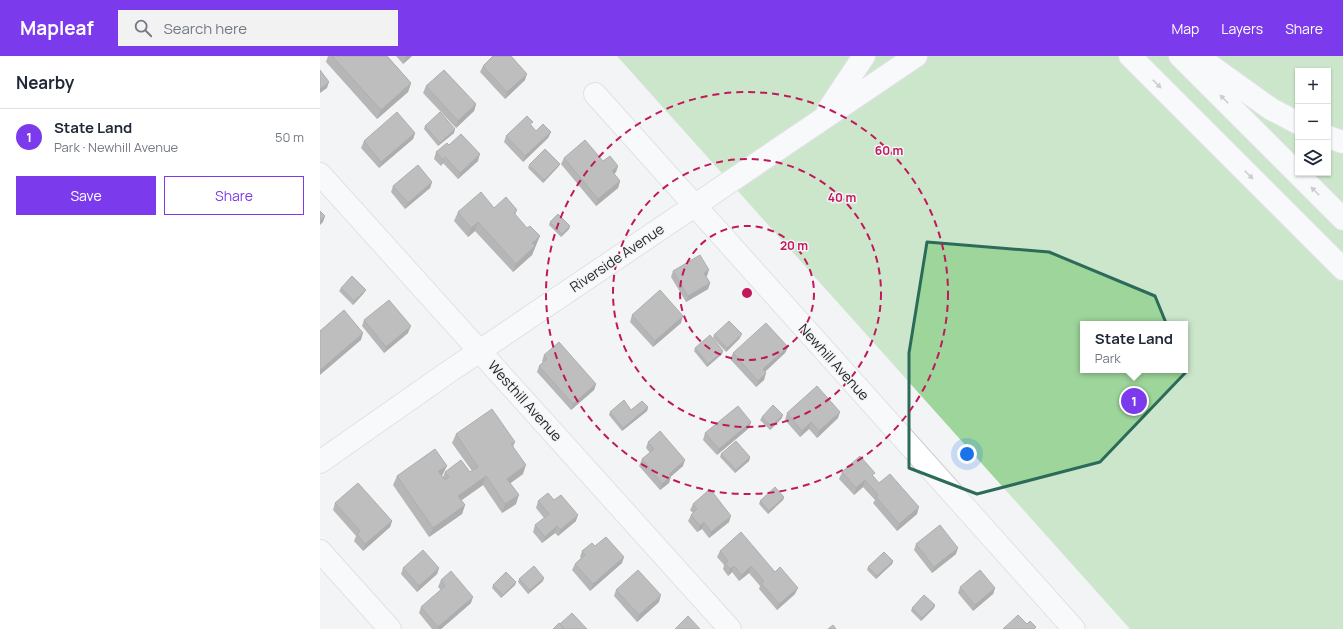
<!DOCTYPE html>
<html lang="en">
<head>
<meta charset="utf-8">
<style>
  :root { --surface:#fff; --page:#f2f2f3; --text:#1f2937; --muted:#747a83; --line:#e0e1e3; --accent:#7c3aed }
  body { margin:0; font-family:Manrope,sans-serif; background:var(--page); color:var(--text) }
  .controls { position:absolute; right:12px; top:12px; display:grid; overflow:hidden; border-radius:0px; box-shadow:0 1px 3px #0004 }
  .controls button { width:36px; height:36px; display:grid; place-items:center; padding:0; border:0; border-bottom:1px solid var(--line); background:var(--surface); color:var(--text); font:20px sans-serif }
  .you { position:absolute; left:647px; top:398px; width:14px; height:14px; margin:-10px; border:3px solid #fff; border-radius:50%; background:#1a73e8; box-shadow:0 0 0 6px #1a73e833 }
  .badge { display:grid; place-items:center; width:26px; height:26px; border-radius:50%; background:var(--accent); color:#fff; font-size:13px; font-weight:700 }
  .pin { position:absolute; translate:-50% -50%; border:2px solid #fff; box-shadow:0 1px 4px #0006 }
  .popup { position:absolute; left:760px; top:265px; width:108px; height:52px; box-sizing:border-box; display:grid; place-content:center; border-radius:0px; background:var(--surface); filter:drop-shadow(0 1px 3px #0005); font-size:13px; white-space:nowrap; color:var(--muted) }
  .popup b { font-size:15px; color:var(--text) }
  .popup::after { content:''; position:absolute; left:50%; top:100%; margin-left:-8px; border:8px solid transparent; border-top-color:var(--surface) }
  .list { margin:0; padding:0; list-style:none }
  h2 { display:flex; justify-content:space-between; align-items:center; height:52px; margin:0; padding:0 16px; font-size:17px }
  h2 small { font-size:13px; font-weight:400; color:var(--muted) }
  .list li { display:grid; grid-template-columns:26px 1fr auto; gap:12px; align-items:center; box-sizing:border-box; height:56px; padding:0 16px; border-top:1px solid var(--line) }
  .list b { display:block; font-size:15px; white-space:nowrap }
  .list p { margin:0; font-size:13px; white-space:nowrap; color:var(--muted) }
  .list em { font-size:13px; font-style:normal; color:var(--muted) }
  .actions { display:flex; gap:8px; padding:12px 16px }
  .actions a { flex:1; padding:9px 0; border:1px solid var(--accent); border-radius:0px; text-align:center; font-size:14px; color:var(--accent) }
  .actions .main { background:var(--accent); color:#fff }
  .icon { flex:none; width:22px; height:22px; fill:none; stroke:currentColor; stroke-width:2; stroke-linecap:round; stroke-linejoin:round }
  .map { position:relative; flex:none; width:1023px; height:573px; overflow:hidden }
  header { display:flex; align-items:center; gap:24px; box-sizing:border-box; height:56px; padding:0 20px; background:var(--accent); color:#fff }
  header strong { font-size:19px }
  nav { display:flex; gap:22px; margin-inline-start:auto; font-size:14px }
  .search { width:280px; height:36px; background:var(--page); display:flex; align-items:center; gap:10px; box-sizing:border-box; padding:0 14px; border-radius:0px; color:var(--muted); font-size:15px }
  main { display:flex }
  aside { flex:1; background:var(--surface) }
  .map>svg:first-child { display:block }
  .green { fill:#9dd59a; fill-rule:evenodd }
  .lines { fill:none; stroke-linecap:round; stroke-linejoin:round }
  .street-casing { stroke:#cacbcd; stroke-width:24 }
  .primary-casing { stroke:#cacbcd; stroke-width:24 }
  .street { stroke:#fff; stroke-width:22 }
  .primary { stroke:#fff; stroke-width:22 }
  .wall { fill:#6d6c6b }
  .shaded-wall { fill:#595857 }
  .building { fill:#7f7d7c; stroke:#595857 }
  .oneway { fill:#9d9d9d }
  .marked { fill:none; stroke:#2c6b59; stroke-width:3; stroke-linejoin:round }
  .ring { fill:none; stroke:#c2185b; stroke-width:2; stroke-dasharray:7 5 }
  .labels { text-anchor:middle; stroke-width:3; stroke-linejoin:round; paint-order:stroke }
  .street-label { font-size:14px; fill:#252526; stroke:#f3f4f6 }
  .centre { fill:#c2185b; stroke:#f3f4f6; stroke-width:2 }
  .ring-label { font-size:12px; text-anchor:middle; font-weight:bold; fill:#c2185b; stroke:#f3f4f6; stroke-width:3; stroke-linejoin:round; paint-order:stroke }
</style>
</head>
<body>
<header>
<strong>Mapleaf</strong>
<div class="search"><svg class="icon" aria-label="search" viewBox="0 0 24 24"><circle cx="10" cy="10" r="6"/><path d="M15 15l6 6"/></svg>Search here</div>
<nav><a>Map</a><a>Layers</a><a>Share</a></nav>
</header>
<main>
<aside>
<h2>Nearby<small></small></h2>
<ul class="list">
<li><span class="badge">1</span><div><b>State Land</b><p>Park · Newhill Avenue</p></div><em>50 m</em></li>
</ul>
<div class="actions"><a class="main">Save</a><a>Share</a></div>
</aside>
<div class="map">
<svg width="1023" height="573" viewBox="0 0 1023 573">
  <rect width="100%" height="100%" fill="#f3f4f6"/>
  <path class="green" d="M297,0H1023V573H810ZM978,15H1008V117H978ZM763,268H865V314H763Z"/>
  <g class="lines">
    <g class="street-casing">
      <path id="street" d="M275,38L754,573
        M0,118L410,573
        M0,495L70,573"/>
    </g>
    <g class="primary-casing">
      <path id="primary" d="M810,0L1023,213
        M860,0L1023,163
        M877,0L951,53L978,67
        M508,54L544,0
        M1008,81L1023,86
        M0,406L127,317L596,0"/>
    </g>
    <use href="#street" class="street"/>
    <use href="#primary" class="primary"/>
  </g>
  <path class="wall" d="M8,0H67L91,27L88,36L57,63L6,6Z
    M76,0H92L83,8Z
    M163,10L205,24L185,43L160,16Z
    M106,30L156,48L154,55L136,72L103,37Z
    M105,70L134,77L118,90L104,73Z
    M211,70L216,75L231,76L228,82L203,106L184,86L186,80Z
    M95,77L93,83L59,112L41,92L44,85Z
    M129,89L158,105L138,123L123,107L121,110L114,103L116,96Z
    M244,102L283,105L298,110L296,116L294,118L300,125L298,132L276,150L241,108Z
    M240,108L238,111L223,127L208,112L209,109Z
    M112,126L110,132L85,153L71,136L73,130Z
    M174,152L197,154L195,159L216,189L215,191L212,199L193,216L155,175L148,181L134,165L138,156Z
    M230,166L250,170L249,173L241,181L229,169Z
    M353,215L387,220H386L390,227L388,233L366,246L351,221Z
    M21,232L44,237L33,249L19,235Z
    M312,259L361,267L333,291L310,266Z
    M44,264L88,277L64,297L42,270Z
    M394,279L420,282L406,296L393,282Z
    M468,291L465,297L445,316L444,324L436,331L410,303L413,297Z
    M375,292L403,295L402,298L387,311L374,295Z
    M224,299L276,328L274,334L251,354L217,316L219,310L223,306L222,305Z
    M328,351L327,355L302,375L289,359L290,356L311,354Z
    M467,357L518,362L497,382L489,373L480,381L465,364Z
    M442,361L462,362L450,374L440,364Z
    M431,366L429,372L397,399L383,384L385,377Z
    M136,378L195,386L193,391L203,418L190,427L196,448L182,457L163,429L141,444L145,449L142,458L109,481L73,429L77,420L123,418L122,420L123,421L125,416H150L152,415L132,387Z
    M328,386L363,410L351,420L349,427L340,434L319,410L322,403L330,397L326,392Z
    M401,398L430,401L429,405L415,417L400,401Z
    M522,416L553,420L559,427L597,458L577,475L553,447L555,444L543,431L534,439L519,423Z
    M464,441L463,444L448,458L439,448L440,445Z
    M234,444L256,465L238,480L235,477L222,487L213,476L215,469L224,462L216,452L218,445Z
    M15,447L72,465L70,471L43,495L34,485L36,480L13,454Z
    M373,448L409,466L389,482L382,473L377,476L368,465L371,459L373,457L370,454Z
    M596,488L636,498L612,517L594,494Z
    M275,490L302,507L270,535L252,514L255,508L261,502L260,501L262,495Z
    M400,495L455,516L475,538L457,554L439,533L440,530L429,517L419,525L412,516L408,520L403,513L404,509L397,501Z
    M573,505L572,508L556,523L547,514L548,511Z
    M83,512H119L117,518L97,536L81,518Z
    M199,523L223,525L208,538L198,526Z
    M121,524L151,547L121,573H112L99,557L101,551L121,534L118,531Z
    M196,526L195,529L181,542L172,532L173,529Z
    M640,531L675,532L673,538L653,555L638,537Z
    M296,534L339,546L317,566L294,540Z
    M615,549L614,552L601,565L591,555L592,552Z"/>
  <path class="shaded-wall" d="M86,0H92L83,8Z
    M207,18L205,24L185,43L187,36Z
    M9,26L7,32L0,37V33Z
    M91,27L88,36L57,63L61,54Z
    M156,48L154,55L136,72L138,65Z
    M135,73L134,77L118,90L120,87Z
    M231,76L228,82L203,106L205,100Z
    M95,77L93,83L59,112L61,106Z
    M160,98L158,105L138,123L140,117Z
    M125,101L123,107L121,110L123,104Z
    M240,108L238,111L223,127L224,124Z
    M298,110L296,116L289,122L292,115Z
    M300,125L298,132L276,150L278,143Z
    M112,126L110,132L85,153L88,147Z
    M5,160L3,166L0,169V165Z
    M158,166L155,175L148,181L151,172Z
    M250,170L249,173L241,181L242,178Z
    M220,180L212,199L193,216L196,208L212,187Z
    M389,214L387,220L382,223L384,217Z
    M390,227L388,233L366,246L368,240Z
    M46,234L44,237L33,249L34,245Z
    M363,260L361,267L333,291L335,285Z
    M91,270L88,277L64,297L66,291Z
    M43,277L41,284L0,319V314Z
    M422,278L420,282L406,296L407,292Z
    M468,291L465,297L441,319L443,313Z
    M403,295L402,298L387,311L388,308Z
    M446,317L444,324L436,331L438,325Z
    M276,328L274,334L251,354L253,348Z
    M328,351L327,355L302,375L303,372Z
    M520,356L518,362L497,382L499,375Z
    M463,359L462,362L450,374L451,370Z
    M431,366L429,372L397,399L399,393Z
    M491,366L489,373L480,381L482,375Z
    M430,401L429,405L415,417L416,414Z
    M365,404L363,410L347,424L349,418Z
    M206,409L203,418L184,432L187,423Z
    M127,410L123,418L115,424L118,415Z
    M166,420L163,429L135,449L138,440Z
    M351,420L349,427L340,434L342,428Z
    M545,424L543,431L534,439L536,432Z
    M199,439L196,448L182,457L185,448Z
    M464,441L463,444L448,458L449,455Z
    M145,449L142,458L109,481L113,472Z
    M599,451L597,458L577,475L579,468Z
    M258,459L256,465L238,480L240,474Z
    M411,460L409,466L389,482L391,476Z
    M72,465L70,471L43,495L45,488Z
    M384,466L382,473L377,476L380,470Z
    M237,470L235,477L222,487L225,481Z
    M638,492L636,498L612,517L614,511Z
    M304,501L302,507L270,535L273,528Z
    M573,505L572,508L556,523L557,520Z
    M414,510L412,516L408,520L410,513Z
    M431,510L429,517L419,525L422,519Z
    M119,512L117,518L97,536L99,530Z
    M224,522L223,525L208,538L210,534Z
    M196,526L195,529L181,542L183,539Z
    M478,532L475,538L457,554L459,548Z
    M675,532L673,538L653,555L655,549Z
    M341,539L339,546L317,566L319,559Z
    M153,541L151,547L121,573H118V571Z
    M615,549L614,552L601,565L602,562Z"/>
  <path class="building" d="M12,0H67L91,27L61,54Z
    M173,0H191L207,18L187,36L163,10Z
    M0,14L9,26L0,33Z
    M124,14L156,48L138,65L106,30Z
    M77,56L95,77L61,106L44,85Z
    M120,56L135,73L120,87L105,70Z
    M207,60L213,66L210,68L216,75L223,68L231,76L205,100L186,80Z
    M141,78L160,98L140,117L125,101L123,104L116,96L127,87L129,89Z
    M265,84L283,105L290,100L298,110L292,115L300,125L278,143L244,102Z
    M225,93L240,108L224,124L209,109Z
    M98,109L112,126L88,147L73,130Z
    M161,136L174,152L186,141L197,154L194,157L207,172L210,170L220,180L212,187L215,190L196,208L158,166L151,172L138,156Z
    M0,155L5,160L0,165Z
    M238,158L250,170L242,178L230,166Z
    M380,199L389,214L384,217L390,227L368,240L353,215Z
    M32,220L46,234L34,245L21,232Z
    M340,234L363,260L335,285L312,259Z
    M69,244L91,270L66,291L44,264Z
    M24,254L43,277L0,314V275Z
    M409,265L422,278L407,292L394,279Z
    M446,267L468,291L443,313L446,317L438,325L413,297Z
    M390,279L403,295L388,308L375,292Z
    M239,286L276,328L253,348L219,310L227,303L224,299Z
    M497,330L520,356L499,375L491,366L482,375L467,357Z
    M304,344L311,354L322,345L328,351L303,372L290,356Z
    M453,349L463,359L451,370L442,361Z
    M418,350L431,366L399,393L385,377Z
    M172,353L195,386L191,388L206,409L187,423L199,439L185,448L166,420L138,440L145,449L113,472L77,420L115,393L127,410L118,415L125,424L129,421L125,416L141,404L150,416L158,411L136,378Z
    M340,375L365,404L349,418L351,420L342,428L322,403L334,393L328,386Z
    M416,385L430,401L416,414L401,398Z
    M540,400L555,417L552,419L559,427L570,418L599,451L579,468L556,441L558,439L545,424L536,432L522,416Z
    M38,427L72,465L45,488L37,478L40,475L15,447Z
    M455,431L464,441L449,455L440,445Z
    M390,433L411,460L391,476L384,466L380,470L371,459L377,453L373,448Z
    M228,437L234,444L241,439L258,459L240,474L237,470L225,481L215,469L229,458L218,445Z
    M620,469L638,492L614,511L596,488Z
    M421,476L455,516L460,511L478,532L459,548L441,527L444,525L431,510L422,519L414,510L410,513L405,507L408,505L400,495Z
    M286,481L304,501L273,528L255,508L265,499L262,495L272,487L275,490Z
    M103,494L119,512L99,530L83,512Z
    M564,496L573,505L557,520L548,511Z
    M214,510L224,522L210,534L199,523Z
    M318,514L341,539L319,559L296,534Z
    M660,514L675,532L655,549L640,531Z
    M131,515L153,541L118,571L101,551L125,530L121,524Z
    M186,516L196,526L183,539L173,529Z
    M604,539L615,549L602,562L592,552Z
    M252,557L267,573H245L240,568Z
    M698,559L707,568L710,565L716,571L714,573H683Z
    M368,560L380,573H355Z
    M239,567L244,573H233Z
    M513,569L516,573H508Z"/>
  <defs><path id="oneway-solid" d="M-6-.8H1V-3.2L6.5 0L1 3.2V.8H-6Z"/></defs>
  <g class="oneway">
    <use href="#oneway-solid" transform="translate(837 28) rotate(45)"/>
    <use href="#oneway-solid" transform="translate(904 43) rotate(-135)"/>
    <use href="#oneway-solid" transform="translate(929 119) rotate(45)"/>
    <use href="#oneway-solid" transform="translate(995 135) rotate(-135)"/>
  </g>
  <path d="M0 0H1023V573H0ZM607,186L729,196L835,240L866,316L780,406L657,438L589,412V297Z" fill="#f3f4f6" fill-opacity=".55" fill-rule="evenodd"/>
  <path class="marked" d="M607,186L729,196L835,240L866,316L780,406L657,438L589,412V297Z"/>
  <g class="ring">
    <circle cx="427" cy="237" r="67"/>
    <circle cx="427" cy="237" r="134"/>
    <circle cx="427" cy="237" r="201"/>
  </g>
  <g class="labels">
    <g class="street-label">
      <text transform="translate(297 202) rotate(-34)" y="5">Riverside Avenue</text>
      <text transform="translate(514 306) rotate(48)" y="5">Newhill Avenue</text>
      <text transform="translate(205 345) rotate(48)" y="5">Westhill Avenue</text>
    </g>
  </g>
  <circle cx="427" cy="237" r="6" class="centre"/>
  <g class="ring-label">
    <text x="569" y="99">60 m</text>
    <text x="522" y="146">40 m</text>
    <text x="474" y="194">20 m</text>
  </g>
</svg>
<div class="controls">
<button>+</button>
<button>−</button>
<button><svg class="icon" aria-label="layers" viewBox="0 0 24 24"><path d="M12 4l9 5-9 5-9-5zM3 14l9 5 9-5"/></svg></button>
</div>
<div class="you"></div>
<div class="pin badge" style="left:814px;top:345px">1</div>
<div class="popup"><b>State Land</b>Park</div>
</div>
</main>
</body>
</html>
